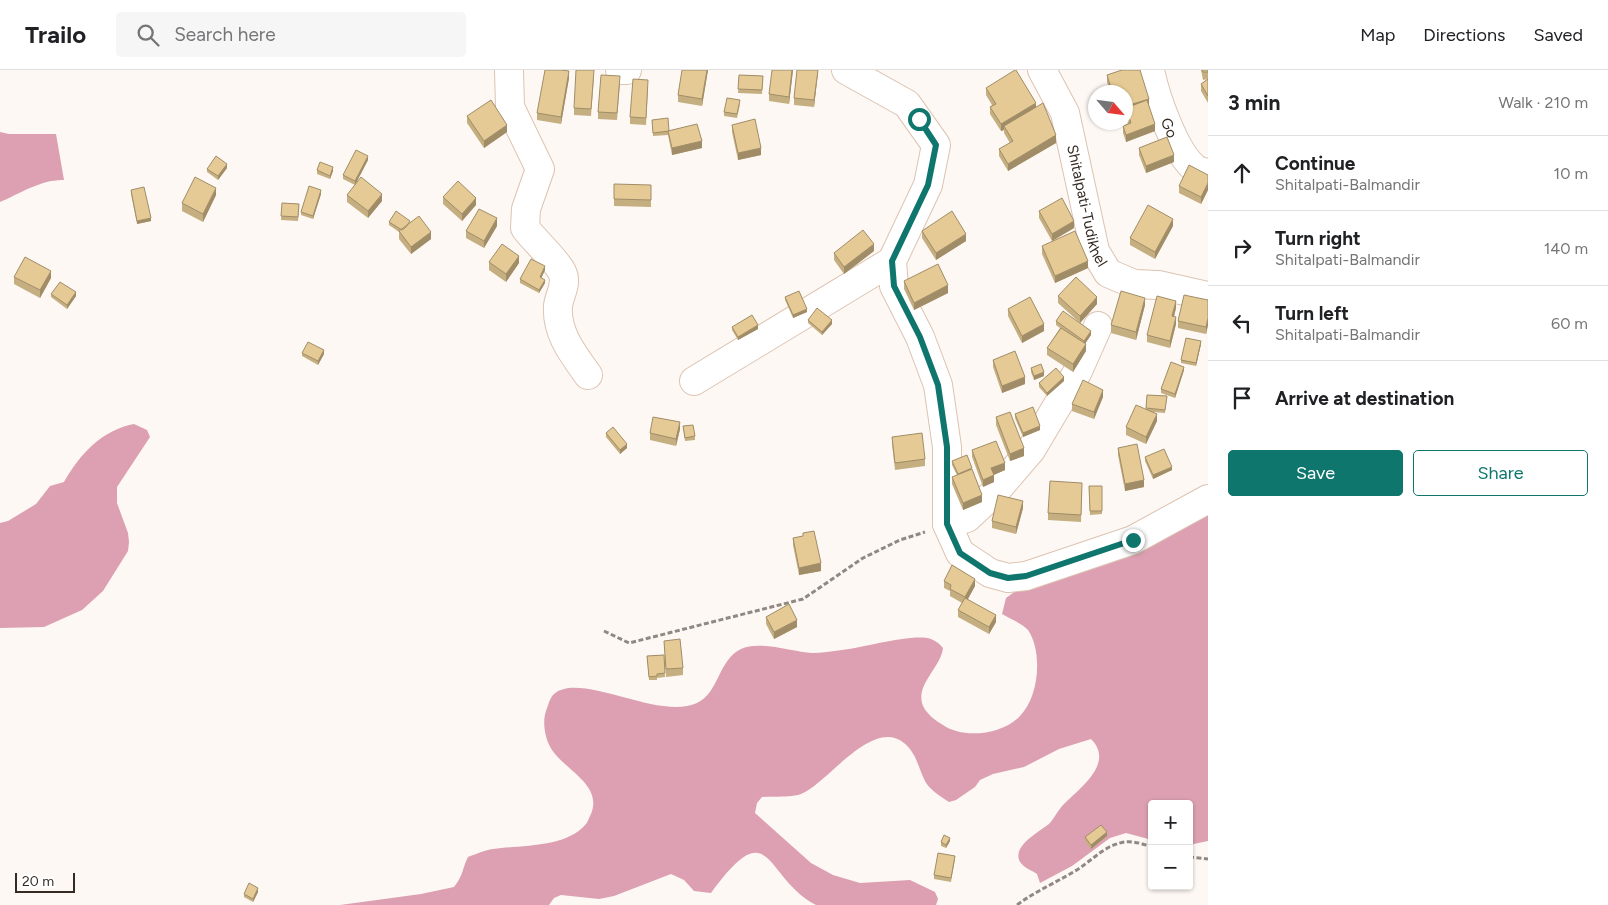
<!DOCTYPE html>
<html lang="en">
<head>
<meta charset="utf-8">
<style>
  :root { --surface:#fff; --page:#f6f6f6; --text:#202124; --muted:#757577; --line:#e0e0e0; --accent:#0f766e }
  body { margin:0; font-family:Figtree,sans-serif; background:var(--page); color:var(--text) }
  .controls { position:absolute; right:15px; bottom:15px; display:grid; overflow:hidden; border-radius:5px; box-shadow:0 1px 4px #0004 }
  .controls button { width:45px; height:45px; display:grid; place-items:center; padding:0; border:0; border-bottom:1px solid var(--line); background:var(--surface); color:var(--text); font:25px sans-serif }
  .compass { position:absolute; left:1088px; top:15px; width:45px; height:45px; border-radius:50%; background:var(--surface); box-shadow:0 1px 4px #0004; rotate:118deg }
  .scale { position:absolute; left:15px; bottom:12px; width:60px; box-sizing:border-box; padding-left:5px; border:2px solid #352b24; border-top:0; font-size:14px; line-height:18px; white-space:nowrap; color:#352b24; -webkit-text-stroke:4px #fff; paint-order:stroke }
  .stop { position:absolute; width:15px; height:15px; margin:-11px; border:4px solid #0f766e; border-radius:50%; background:#fff }
  .stop.end { background:#0f766e; border-color:#fff; box-shadow:0 1px 5px #0008 }
  .list { margin:0; padding:0; list-style:none }
  h2 { display:flex; justify-content:space-between; align-items:center; height:65px; margin:0; padding:0 20px; font-size:21px }
  h2 small { font-size:16px; font-weight:400; color:var(--muted) }
  .list li { display:grid; grid-template-columns:32px 1fr auto; gap:15px; align-items:center; box-sizing:border-box; height:75px; padding:0 20px; border-top:1px solid var(--line) }
  .list b { display:block; font-size:19px; white-space:nowrap }
  .list p { margin:0; font-size:16px; white-space:nowrap; color:var(--muted) }
  .list em { font-size:16px; font-style:normal; color:var(--muted) }
  .actions { display:flex; gap:10px; padding:15px 20px }
  .actions a { flex:1; padding:11px 0; border:1px solid var(--accent); border-radius:5px; text-align:center; font-size:18px; color:var(--accent) }
  .actions .main { background:var(--accent); color:#fff }
  .icon { flex:none; width:28px; height:28px; fill:none; stroke:currentColor; stroke-width:2; stroke-linecap:round; stroke-linejoin:round }
  .map { position:relative; flex:none; width:1208px; height:835px; overflow:hidden }
  header { display:flex; align-items:center; gap:30px; box-sizing:border-box; height:70px; padding:0 25px; background:var(--surface); border-bottom:1px solid var(--line) }
  header strong { font-size:24px }
  nav { display:flex; gap:28px; margin-inline-start:auto; font-size:18px }
  .search { width:350px; height:45px; background:var(--page); display:flex; align-items:center; gap:12px; box-sizing:border-box; padding:0 18px; border-radius:5px; color:var(--muted); font-size:19px }
  main { display:flex }
  aside { flex:1; background:var(--surface) }
  .map>svg:first-child { display:block }
  .forest { fill:#dda0b2 }
  .lines { fill:none; stroke-linecap:round; stroke-linejoin:round }
  .minor-casing { stroke:#ddc3b1; stroke-width:30 }
  .path { stroke:#908883; stroke-width:3; stroke-dasharray:5 2.5; stroke-linecap:butt }
  .minor { stroke:#fff; stroke-width:28 }
  .wall { fill:#c5ae80 }
  .shaded-wall { fill:#a08d68 }
  .building { fill:#e5ca95; stroke:#a08d68 }
  .route { stroke:#0f766e; stroke-width:6 }
  .labels { text-anchor:middle; stroke-width:4; stroke-linejoin:round; paint-order:stroke }
  .street-label { font-size:15px; fill:#352b24; stroke:#fff }
</style>
</head>
<body>
<header>
<strong>Trailo</strong>
<div class="search"><svg class="icon" aria-label="search" viewBox="0 0 24 24"><circle cx="10" cy="10" r="6"/><path d="M15 15l6 6"/></svg>Search here</div>
<nav><a>Map</a><a>Directions</a><a>Saved</a></nav>
</header>
<main>
<div class="map">
<svg width="1208" height="835" viewBox="0 0 1208 835">
  <rect width="100%" height="100%" fill="#fdf8f4"/>
  <path class="forest" d="M0,62L9,64H56L64,110C42,109 19,124 0,132Z
    M134,354L147,360L150,367L117,417V433L128,463L129,472L128,481L103,521L82,540L44,557L0,558V453L8,451L36,434L50,416L64,412C80,384 102,360 134,354Z
    M1208,425V771L1189,775V734H1152V770L1126,763L1110,768L1072,796L1040,813L1037,804C1031,800 1022,797 1019,790C1014,774 1041,761 1050,753C1055,747 1058,740 1064,734C1080,718 1115,693 1091,669L1059,679L1024,697L993,704L980,710L975,717L956,730L949,732C940,726 928,719 924,709C918,696 916,683 904,673C872,647 826,715 801,724C789,728 774,726 762,727L757,733L755,743L811,793L833,805L860,813L910,810L935,822L938,829L936,835H816C763,807 772,740 711,823L694,821L684,810L671,804L614,826L599,829L561,825L554,828L549,835H340L421,824L454,817C464,804 462,799 468,787C476,784 485,780 493,779C521,775 566,778 586,754C588,752 589,747 591,744C603,715 565,700 552,680C545,670 542,652 546,641C548,636 550,627 554,624C581,601 658,651 697,633C719,623 718,590 741,579C759,570 793,582 812,583C822,583 832,581 842,580C863,578 913,563 931,569C936,571 940,574 943,578C941,597 917,613 922,633C924,642 936,651 943,655C963,669 1002,665 1020,646C1039,627 1043,582 1028,560C1022,553 1010,549 1002,544L1006,528L1029,511Z"/>
  <g class="lines">
    <g class="minor-casing">
      <g id="minor">
        <path d="M509,0L510,37L540,99L526,139L525,158C534,170 557,191 562,202C568,214 559,225 558,236C556,263 573,284 588,305"/>
        <path d="M620,0H627"/>
        <path d="M846,0L907,34L936,75L928,115L892,191L894,216L920,267L938,315L947,377V454L960,483L990,503L1008,508L1026,506L1133,470L1208,429"/>
        <path id="s1" d="M1042,0L1065,43L1095,181L1108,203L1134,214L1158,215L1208,226"/>
        <path id="s2" d="M1150,0C1155,25 1175,85 1197,100C1200,102 1205,102 1208,103"/>
        <path d="M694,311L892,191"/>
        <path d="M947,454L967,448L995,422L1031,380L1078,301L1098,256"/>
      </g>
    </g>
    <path class="path" d="M604,561L629,573L803,529L863,488L900,470L925,462
      M1189,787L1208,789
      M1017,835C1036,821 1055,813 1075,801C1092,791 1104,775 1125,772C1134,771 1143,774 1152,777"/>
    <use href="#minor" class="minor"/>
  </g>
  <path class="wall" d="M708,0L702,36L678,32V25Z
    M793,0L789,34L769,31V24Z
    M818,0L814,37L794,35V28Z
    M1201,0H1208V9L1203,10Z
    M739,5L763,6L762,24L738,23Z
    M1107,5L1149,36L1155,61L1126,72L1123,63V56L1128,54L1126,46V22H1110L1107,12Z
    M594,7L591,46L574,45V38Z
    M569,8L561,54L537,50V43Z
    M1208,9V33L1201,21V14Z
    M620,13L617,50L598,49V42Z
    M648,17L646,55L630,54V47Z
    M986,18L1036,37L1056,73L1008,101L999,86V79L1010,73L1004,63V60L1001,61L990,44V37L992,35L986,25Z
    M740,34L737,48L724,46V42Z
    M467,46L507,62L484,78L467,53Z
    M652,50L669,61L702,78L672,85L668,65L653,66Z
    M732,55L761,85L738,90L732,62Z
    M1139,78L1174,92L1146,103L1139,85Z
    M368,90L356,113L382,131L368,148L347,132V125L355,115L343,109V105Z
    M227,98L218,110L207,102V99Z
    M317,100L333,101L330,109L317,104Z
    M1208,105V120L1201,134L1179,123V116Z
    M651,115V137L614,136V129Z
    M131,120L151,151L137,154L131,124Z
    M321,124L313,149L301,145V142Z
    M216,125L203,152L182,141V133Z
    M443,127L476,135L462,151L443,134Z
    M282,133L299,134L298,151L281,150Z
    M1039,141L1074,158L1052,171L1039,148Z
    M389,152L410,154L431,169L411,184L399,169V162L389,155Z
    M497,156L484,178L466,168V161Z
    M1173,156L1155,189L1130,175V168Z
    M922,161L966,171L936,190L922,168Z
    M1042,176L1088,198L1055,213L1042,184Z
    M874,181L844,204L834,190V183Z
    M489,192L519,193L506,212L489,200Z
    M545,200L541,208L545,213L539,223L520,213V209Z
    M14,207L51,208L40,228L14,214Z
    M904,211L948,223L914,240L904,219Z
    M51,224L76,226L67,239L51,227Z
    M1058,226L1097,234L1080,253L1058,233Z
    M785,227L807,242L793,248L785,230Z
    M1208,230V255L1206,264L1178,258V251Z
    M1145,235L1136,270L1111,263V255Z
    M1176,238L1174,247L1176,254L1170,278L1147,272V265Z
    M1008,239L1044,261L1022,273L1008,246Z
    M808,250L832,254L822,265L808,253Z
    M1056,251L1091,265L1085,274L1086,281L1073,302L1047,285V278L1060,258L1056,255Z
    M732,257L758,259L738,270L732,260Z
    M1201,274L1196,296L1181,293V290Z
    M302,283L324,284L318,295L302,286Z
    M993,290L1025,314L1002,323L993,297Z
    M1031,298L1044,306L1034,310L1031,302Z
    M1184,300L1175,328L1161,323V319Z
    M1064,311L1047,326L1039,317V313Z
    M1147,325L1167,326L1165,343L1152,342L1157,351L1146,374L1126,365V357L1146,339Z
    M1103,327L1094,349L1072,341V334Z
    M1015,344L1040,360L1023,367L1015,348Z
    M996,347L1024,386L1010,391L996,355Z
    M683,356L695,366V370L685,371Z
    M680,359L676,376L650,370V363Z
    M606,363L627,378L620,384L606,367Z
    M892,367L925,389V396L895,400L892,374Z
    M1118,378L1144,417L1125,421L1118,385Z
    M972,380L1005,400L994,405V412L983,417L972,387Z
    M1145,387L1172,400L1153,409L1145,391Z
    M952,391L972,400L982,432L963,440L952,414V407L957,405L952,395Z
    M1089,416H1102V444L1090,445Z
    M1082,420L1081,452L1048,450V443Z
    M1023,438L1016,464L992,458V451Z
    M803,463L821,501L799,505L793,475V468L803,466Z
    M944,511L975,516L968,529L996,552L989,564L958,547V540L962,533L950,526V521L944,518Z
    M766,547L797,557L774,569L766,554Z
    M664,571L683,598V605L666,607Z
    M664,585L665,607L657,608V610H649L647,586Z
    M1107,766L1091,779L1085,771V767Z
    M950,771L946,778L941,776V772Z
    M955,789L951,812L934,809V805Z
    M258,822L253,832L244,827V824Z"/>
  <path class="shaded-wall" d="M707,0H708L702,36V29Z
    M792,0H793L789,34V27Z
    M818,0V3L814,37V30Z
    M569,1V8L561,54V47Z
    M1149,29V36L1127,43L1126,39V36Z
    M1036,33V40L1004,56V60L1001,61V54Z
    M1155,54V61L1126,72V65Z
    M507,55V62L484,78V71Z
    M1056,65V73L1008,101V94Z
    M702,71V78L672,85V78Z
    M761,78V85L738,90V83Z
    M1174,85V92L1146,103V96Z
    M368,86V90L355,115V111Z
    M227,94V98L218,110V106Z
    M333,97V101L330,109V106Z
    M1208,113V120L1201,134V127Z
    M216,118V125L203,152V144Z
    M321,120V124L313,149V146Z
    M382,124V131L368,148V141Z
    M476,128V135L462,151V144Z
    M151,148V151L137,154V151Z
    M497,148V156L484,178V171Z
    M1173,149V156L1155,189V182Z
    M1074,151V158L1052,171V164Z
    M431,162V169L411,184V177Z
    M966,164V171L936,190V183Z
    M874,174V181L844,204V197Z
    M519,186V193L506,212V204Z
    M1088,191V198L1055,213V206Z
    M545,196V200L540,211V207Z
    M51,201V208L40,228V220Z
    M545,210V213L539,223V220Z
    M948,215V223L914,240V233Z
    M76,222V226L67,239V235Z
    M1097,227V234L1080,253V246Z
    M1145,228V235L1136,270V262Z
    M1176,231V238L1172,253V246Z
    M807,239V242L793,248V245Z
    M1176,247V254L1170,278V271Z
    M1208,248V255L1206,264V257Z
    M832,250V254L822,265V262Z
    M1044,254V261L1022,273V266Z
    M758,255V259L738,270V267Z
    M1091,261V265L1084,275V271Z
    M1201,271V274L1196,296V293Z
    M1086,274V281L1073,302V294Z
    M324,280V284L318,295V291Z
    M1184,297V300L1175,328V324Z
    M1044,302V306L1034,310V306Z
    M1025,307V314L1002,323V316Z
    M1064,307V311L1047,326V323Z
    M1103,320V327L1094,349V342Z
    M1157,344V351L1146,374V367Z
    M680,352V359L676,376V369Z
    M1040,356V360L1023,367V363Z
    M627,374V378L620,384V380Z
    M1024,378V386L1010,391V384Z
    M1005,393V400L991,406V398Z
    M1172,397V400L1153,409V405Z
    M994,405V412L983,417V410Z
    M1144,410V417L1125,421V414Z
    M982,425V432L963,440V433Z
    M1023,431V438L1016,464V457Z
    M821,493V501L799,505V498Z
    M975,509V516L965,534V527Z
    M996,545V552L989,564V557Z
    M797,550V557L774,569V562Z
    M1107,762V766L1091,779V775Z
    M950,768V771L946,778V775Z
    M258,818V822L253,832V829Z"/>
  <path class="building" d="M545,0H561L569,1L561,47L537,43Z
    M576,0H594L591,39L574,38Z
    M682,0H707L702,29L678,25Z
    M772,0H792L789,27L769,24Z
    M797,0H818L814,30L794,28Z
    M1015,0H1016L1036,33L1001,54L990,37L996,34L986,18Z
    M1122,0H1140L1149,29L1126,36V22H1112L1107,5Z
    M1202,0H1208V2H1203Z
    M601,5L620,6L617,43L598,42Z
    M739,5L763,6L762,20L738,19Z
    M633,9L648,10L646,48L630,47Z
    M1208,9V26L1201,14Z
    M727,28L740,30L737,44L724,42Z
    M491,30L507,55L484,71L467,46Z
    M1147,30L1155,54L1126,65L1123,56L1131,53L1126,38Z
    M1043,33L1056,65L1008,94L999,79L1013,71L1004,56Z
    M668,48L669,61L653,63L652,50Z
    M755,49L761,78L738,83L732,55Z
    M697,54L702,71L672,78L668,61Z
    M1167,67L1174,85L1146,96L1139,78Z
    M356,80L368,86L355,111L343,105Z
    M216,86L227,94L218,106L207,99Z
    M320,92L333,97L330,106L317,100Z
    M1189,95L1208,105V113L1201,127L1179,116Z
    M195,107L216,118L203,144L182,133Z
    M361,107L382,124L368,141L347,125Z
    M458,111L476,128L462,144L443,127Z
    M614,114L651,115V130L614,129Z
    M309,116L321,120L313,146L301,142Z
    M144,117L151,148L137,151L131,120Z
    M1062,128L1074,151L1052,164L1039,141Z
    M282,133L299,134L298,147L281,146Z
    M1148,135L1173,149L1155,182L1130,168Z
    M479,139L497,148L484,171L466,161Z
    M396,141L410,151L406,157L402,160L389,152Z
    M952,141L966,164L936,183L922,161Z
    M419,146L431,162L411,177L399,161Z
    M863,160L874,174L844,197L834,183Z
    M1075,161L1088,191L1055,206L1042,176Z
    M502,174L519,186L506,204L489,192Z
    M25,187L51,201L40,220L14,207Z
    M531,189L545,196L540,207L545,210L539,220L520,209Z
    M938,194L948,215L914,233L904,211Z
    M1076,207L1097,227L1080,246L1058,226Z
    M60,212L76,222L67,235L51,224Z
    M799,221L807,239L793,245L785,227Z
    M1121,221L1145,228L1136,262L1111,255Z
    M1184,225L1208,230V248L1206,257L1178,251Z
    M1157,226L1176,231L1172,246L1176,247L1170,271L1147,265Z
    M1030,227L1044,254L1022,266L1008,239Z
    M817,238L832,250L822,262L808,250Z
    M1063,241L1091,261L1084,271L1056,251Z
    M752,245L758,255L738,267L732,257Z
    M1061,258L1086,274L1073,294L1047,278Z
    M1186,268L1201,271L1196,293L1181,290Z
    M308,272L324,280L318,291L302,283Z
    M1015,281L1025,307L1002,316L993,290Z
    M1171,292L1184,297L1175,324L1161,319Z
    M1041,294L1044,302L1034,306L1031,298Z
    M1056,298L1064,307L1047,323L1039,313Z
    M1083,310L1103,320L1094,342L1072,334Z
    M1147,325L1167,326L1165,340L1146,338Z
    M1136,335L1157,344L1146,367L1126,357Z
    M1033,337L1040,356L1023,363L1015,344Z
    M1010,342L1024,378L1010,384L996,347Z
    M653,347L680,352L676,369L650,363Z
    M693,355L695,366L685,368L683,356Z
    M613,357L627,374L620,380L606,363Z
    M922,363L925,389L895,393L892,367Z
    M996,371L1005,393L991,398L994,405L983,410L972,380Z
    M1137,374L1144,410L1125,414L1118,378Z
    M1164,379L1172,397L1153,405L1145,387Z
    M967,385L972,398L958,404L952,391Z
    M972,399L982,425L963,433L952,407Z
    M1050,411L1082,413L1081,445L1048,443Z
    M1089,416H1102V441H1090Z
    M998,425L1023,431L1016,457L992,451Z
    M814,461L821,493L799,498L793,468L803,466V463Z
    M952,495L975,509L965,527L950,519L951,515L944,511Z
    M965,528L996,545L989,557L958,540Z
    M789,534L797,550L774,562L766,547Z
    M680,569L683,598L666,599L664,571Z
    M664,585L665,603L657,604V606L649,607L647,586Z
    M1101,755L1107,762L1091,775L1085,767Z
    M944,765L950,768L946,775L941,772Z
    M938,783L955,786L951,808L934,805Z
    M249,813L258,818L253,829L244,824Z"/>
  <g class="lines">
    <path class="route" d="M919,49L936,75L928,115L892,191L894,216L920,267L938,315L947,377V454L960,483L990,503L1008,508L1026,506L1133,470"/>
  </g>
  <g class="labels">
    <g class="street-label">
      <text dy="5" stroke="none"><textPath href="#s2" startOffset="61">Go</textPath></text>
      <text dy="5" stroke="none"><textPath href="#s1" startOffset="144">Shitalpati-Tudikhel</textPath></text>
    </g>
  </g>
</svg>
<div class="controls">
<button>+</button>
<button>−</button>
</div>
<svg class="compass" viewBox="-18 -18 36 36"><path d="M0-13l5 13h-10z" fill="#e53935"/><path d="M0 13l5-13h-10z" fill="#757577"/></svg>
<div class="scale">20 m</div>
<div class="stop" style="left:919px;top:49px"></div>
<div class="stop end" style="left:1133px;top:470px"></div>
</div>
<aside>
<h2>3 min<small>Walk · 210 m</small></h2>
<ul class="list">
<li><svg class="icon" aria-label="ahead" viewBox="0 0 24 24"><path d="M12 20V5M6 11l6-6 6 6"/></svg><div><b>Continue</b><p>Shitalpati-Balmandir</p></div><em>10 m</em></li>
<li><svg class="icon" aria-label="right" viewBox="0 0 24 24"><path d="M7 20v-9h11M14 6l5 5-5 5"/></svg><div><b>Turn right</b><p>Shitalpati-Balmandir</p></div><em>140 m</em></li>
<li><svg class="icon" aria-label="left" viewBox="0 0 24 24"><path d="M17 20v-9H6M10 6l-5 5 5 5"/></svg><div><b>Turn left</b><p>Shitalpati-Balmandir</p></div><em>60 m</em></li>
<li><svg class="icon" aria-label="arrive" viewBox="0 0 24 24"><path d="M6 21V4h12l-3 4 3 4H6"/></svg><div><b>Arrive at destination</b></div></li>
</ul>
<div class="actions"><a class="main">Save</a><a>Share</a></div>
</aside>
</main>
</body>
</html>
